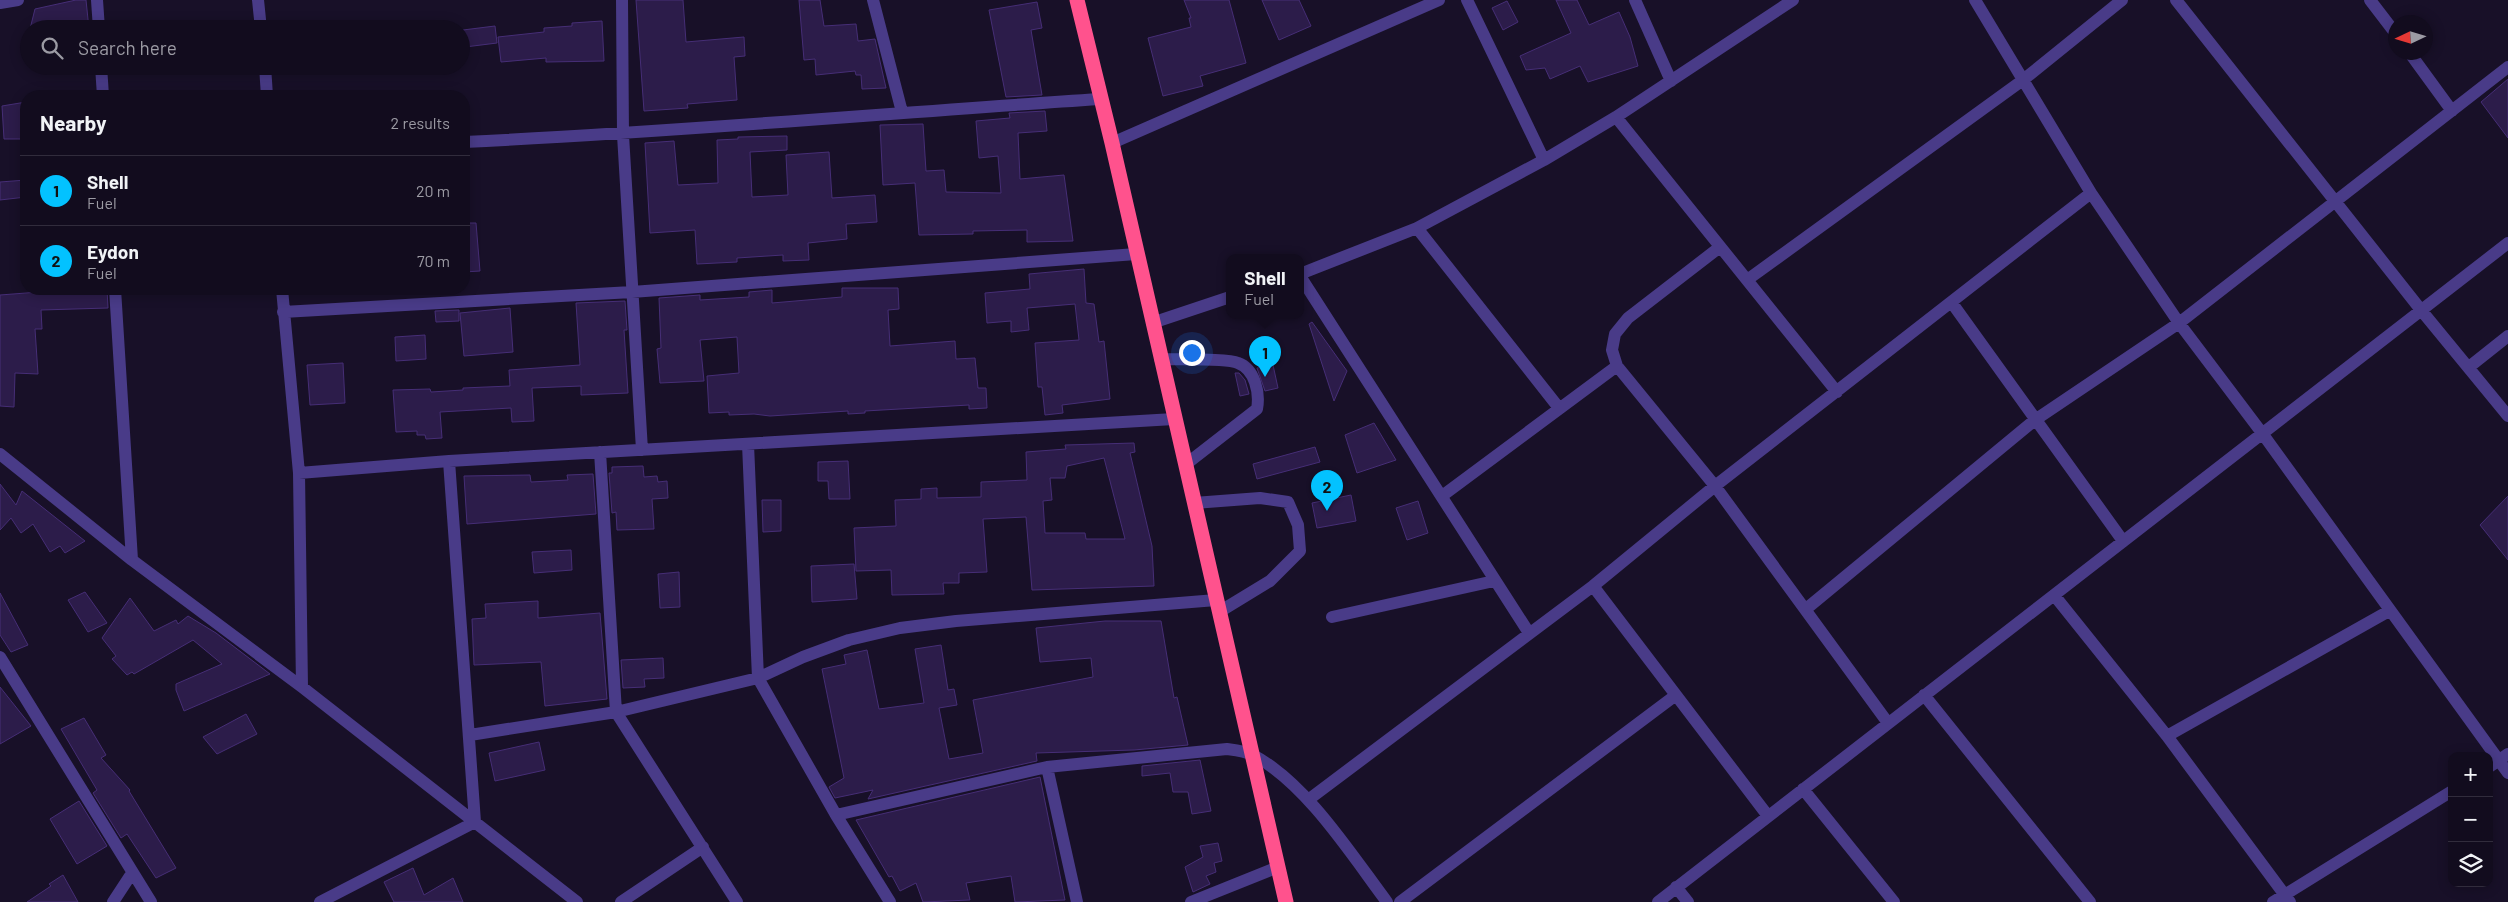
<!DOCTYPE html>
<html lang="en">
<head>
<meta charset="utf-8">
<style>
  :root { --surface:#120c1e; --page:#1f1a2b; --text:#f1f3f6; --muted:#9c9ba4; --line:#312c3c; --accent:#03c2ff }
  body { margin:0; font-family:Barlow,sans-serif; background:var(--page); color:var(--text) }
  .controls { position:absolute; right:15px; bottom:15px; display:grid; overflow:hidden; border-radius:10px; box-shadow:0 2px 12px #0003 }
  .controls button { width:45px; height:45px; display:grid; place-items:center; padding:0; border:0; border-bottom:1px solid var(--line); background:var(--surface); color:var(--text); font:25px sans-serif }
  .compass { position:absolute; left:2388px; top:15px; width:45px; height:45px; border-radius:50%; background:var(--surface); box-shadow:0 2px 12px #0003; rotate:266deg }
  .you { position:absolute; left:1191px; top:352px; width:18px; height:18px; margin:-12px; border:4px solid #fff; border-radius:50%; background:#1a73e8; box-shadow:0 0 0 8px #1a73e833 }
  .badge { display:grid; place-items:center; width:32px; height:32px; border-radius:50%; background:var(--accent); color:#111; font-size:16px; font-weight:700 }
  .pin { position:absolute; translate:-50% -41px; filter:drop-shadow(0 1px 2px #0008) }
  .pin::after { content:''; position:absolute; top:26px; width:18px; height:15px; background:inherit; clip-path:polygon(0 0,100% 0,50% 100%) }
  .popup { position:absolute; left:1226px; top:254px; width:78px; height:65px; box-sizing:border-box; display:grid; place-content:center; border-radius:10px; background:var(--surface); filter:drop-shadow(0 1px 4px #0005); font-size:16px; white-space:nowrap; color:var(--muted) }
  .popup b { font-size:19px; color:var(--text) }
  .popup::after { content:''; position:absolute; left:50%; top:100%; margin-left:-10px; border:10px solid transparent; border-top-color:var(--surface) }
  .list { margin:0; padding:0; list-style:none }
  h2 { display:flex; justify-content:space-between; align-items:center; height:65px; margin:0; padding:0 20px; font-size:21px }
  h2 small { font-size:16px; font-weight:400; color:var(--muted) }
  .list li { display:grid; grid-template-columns:32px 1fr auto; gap:15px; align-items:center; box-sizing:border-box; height:70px; padding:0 20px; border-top:1px solid var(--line) }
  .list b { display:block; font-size:19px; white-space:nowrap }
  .list p { margin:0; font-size:16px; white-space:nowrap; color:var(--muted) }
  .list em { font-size:16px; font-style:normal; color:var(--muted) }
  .icon { flex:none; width:28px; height:28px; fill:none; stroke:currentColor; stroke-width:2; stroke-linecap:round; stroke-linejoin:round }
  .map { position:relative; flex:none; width:2508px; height:902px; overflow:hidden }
  .search { position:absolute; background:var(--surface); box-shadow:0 2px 12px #0003; left:20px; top:20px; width:450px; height:55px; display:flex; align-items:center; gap:12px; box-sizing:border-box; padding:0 18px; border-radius:28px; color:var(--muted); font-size:19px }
  .panel { position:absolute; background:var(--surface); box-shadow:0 2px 12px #0003; left:20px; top:90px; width:450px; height:205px; border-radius:20px }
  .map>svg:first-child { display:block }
  .building { fill:#2c1c4a; stroke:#462e76; fill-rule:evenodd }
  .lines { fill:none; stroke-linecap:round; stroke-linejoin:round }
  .minor { stroke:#493b88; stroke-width:12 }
  .highway { stroke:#ff528d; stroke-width:15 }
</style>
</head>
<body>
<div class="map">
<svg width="2508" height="902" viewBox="0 0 2508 902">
  <rect width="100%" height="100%" fill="#181028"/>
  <path class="building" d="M76,0H86L89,29H30L35,9Z
    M636,0H683L686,42L744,37L745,56L734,57L737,100L687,104L688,108L644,111Z
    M799,0H820L824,26L856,24L858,41L875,39L886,88L862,89L861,75H856L855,71L816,75L815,59L804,60Z
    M1184,0H1229L1246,63L1200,76L1203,86L1163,96L1148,38L1191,27L1189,18H1191Z
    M1262,0H1299L1311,26L1279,40Z
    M1556,0H1577L1589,25L1619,12L1630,37L1638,66L1588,82L1580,66L1550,79L1545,68L1526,70L1520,56L1571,33Z
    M1507,1L1518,22L1503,30L1492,8Z
    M1037,2L1042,28L1031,30L1042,95L1006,97L989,10Z
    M602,21L604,61L546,62V58L501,62L498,37L544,32V28L572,26V23Z
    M495,26L497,43L465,47L463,30Z
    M2508,79V138L2481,102Z
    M26,102V139H4L2,106Z
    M1045,111L1047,131L1018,133L1020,179L1064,175L1073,241L1027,242V230L973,231V234L919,235L915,183L883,185L880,125L923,124L926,171L944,170L946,192L1001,193L998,156L979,158L976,121L1010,118L1009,113Z
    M787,136V150L750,152L752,197L788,195L786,155L829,152L832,198L875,195L877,222L846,224L847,239L808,243L809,260L783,261V255L737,258V262L697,264L695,230L650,233L645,143L674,141L678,185L718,183L717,140L738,139V137Z
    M26,180V197L0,200V182Z
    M464,223H476L480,271L464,272Z
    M1084,269L1086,303L1094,304L1099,342L1104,341L1110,399L1062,405L1063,413L1045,415L1042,387H1038L1035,343L1079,340L1075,304L1027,308L1029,330L1011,332V321L987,323L985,293L1030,289L1029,274Z
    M842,288H898L899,309L888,310L890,346L955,341L956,359L975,358L978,388H986L987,408L969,409V405L865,411V413L848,414V411L770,416L754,414L729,415V412L709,413L707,376L739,373L737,337L700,340L704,381L660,383L657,349L661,348L659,298L700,295V300L749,297V292L772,290V303L842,297Z
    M53,289H107L108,308L41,310L42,329H35L38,374L15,373L14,407L0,406V295L52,291Z
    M625,301L627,330H624L628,393L581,395V386L532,388L534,421L512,422L511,408L440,412L442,438L426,439L425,435H417V431L396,432L393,390L430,389L431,392L463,390V388L510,386L509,370L580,365L576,303Z
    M510,308L513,352L464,356L460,313Z
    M459,310V321L436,322L435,311Z
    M1312,322L1347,371L1334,401L1309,324Z
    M425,335L426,359L396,361L395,337Z
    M343,363L345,403L310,405L307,365Z
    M1273,365L1278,388L1265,391L1257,368Z
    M1235,373H1239L1245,380L1249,394L1240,396Z
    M1374,423L1396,460L1357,473L1345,435Z
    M1134,443L1135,452L1130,453L1152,546L1154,586L1032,590L1026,517L983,519L987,572L959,573V583H943L944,594L892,595L891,570L856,571L854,528L896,526L895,500L921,499V489L937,488V498L981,497V482L1027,480L1026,452L1066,449L1065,445ZM1104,458L1125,539H1086L1085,533H1045L1043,501L1052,500L1050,478H1065L1067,466Z
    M1315,447L1320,462L1257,479L1253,464Z
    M848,461L850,499H829L828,481H818V462Z
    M643,466L644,477L657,476L658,482L667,481L668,498L652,499L654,529L617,530L616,512L612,513L609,473H612V467Z
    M593,474L596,514L467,524L464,476L530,475L531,482L568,480L567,475Z
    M0,484L16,505L22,491L85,541L65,553L60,546L50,552L33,524L21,533L11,518L0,530Z
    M1351,495L1356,521L1317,528L1312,503Z
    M2508,496V560L2480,525Z
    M762,500H781V531L763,532Z
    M1418,501L1428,533L1407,540L1396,508Z
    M571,550L572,570L534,573L532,552Z
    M854,564L857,599L812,602L811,566Z
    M679,572L680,607L660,608L658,574Z
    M85,592L107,623L88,632L68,600Z
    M0,593L28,645L11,652L0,635Z
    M130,598L154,631L176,620L178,624L188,616L216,633L270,674L184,711L176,690V684L222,664L193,640L134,674L132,672L127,675L112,659L116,656L102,638Z
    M538,601V618L600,613L607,699L545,706L541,662L474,665L472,619L486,618L485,604Z
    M1105,621H1161L1174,698L1177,697L1188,745L1134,750L1036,753L1037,761L868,799L873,790L835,798L829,787L844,778L822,669L846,664L844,655L867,650L879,709L924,703L915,649L941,645L948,690L954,689L957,705L939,708L949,759L983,753L973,700L1093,677L1091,658L1040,662L1036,628Z
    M663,658L664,678L644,679L645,687L623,688L621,660Z
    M0,687L31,726L0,744Z
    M246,714L257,734L217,754L203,737Z
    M84,718L106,755L101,758L130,790L129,791L176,868L156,878L127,834L121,838L93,793L97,790L61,729Z
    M539,742L545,770L495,781L489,753Z
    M1200,760L1211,811L1192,814L1188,792H1173L1170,773L1142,776V766Z
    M1040,777L1065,900L1015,902L1011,876L966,883L970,900L923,902L916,883L900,891L892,876L889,877L856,820Z
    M79,801L107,846L77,864L50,819Z
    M1218,843L1222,861L1214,863L1216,872L1206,876L1210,884L1193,892L1185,867L1203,857L1200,846Z
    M413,868L424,895L453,878L463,902H394L384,882Z
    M63,875L78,902H27L51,886L49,884Z"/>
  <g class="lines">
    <path class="minor" d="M97,0L99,29
      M258,0L261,29
      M622,0L623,135L642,450
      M873,0L902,112
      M1467,0L1544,160
      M1635,0L1671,81
      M1975,0L2091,193L2179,323L2262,433L2508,773
      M2176,0L2421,310L2508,416
      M2370,0L2396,34
      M0,3L18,0
      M2409,52L2452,111
      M101,66L103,96
      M265,66L267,96
      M1616,117L1837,392
      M464,142C676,132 888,113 1100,99
      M1112,143L1439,0
      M1417,228L1559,408
      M1720,247L1628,318L1615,334L1612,350L1617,366L1715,486L1888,723
      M1300,274L1417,228L1544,160L1616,117L1793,0
      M1300,276L1529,633
      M1747,280L2023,80L2122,0
      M115,289L132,560
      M282,289L299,473L302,687
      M1952,303L2123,541
      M283,312L632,292L1136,254
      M1152,323L1230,297
      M1160,359C1176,360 1227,358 1238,363C1255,369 1260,393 1257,409L1185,465
      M2469,367L2508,336
      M748,444L758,678L836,815L890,902
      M600,452L616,712L737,902
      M0,454L132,560L302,687L577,902
      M299,473L449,461L1174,419
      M1442,496L1617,366
      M1194,503L1260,498L1288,502L1298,525L1300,551L1270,581L1219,612
      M1593,586L1768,816
      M2054,595L2167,736L2290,902
      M1806,609L2035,420L2179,323L2508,67
      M1332,617L1494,581
      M0,657L151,902
      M1924,695L2090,902
      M470,735L616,712L758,678L803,657L849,640L900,628L956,621L1216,600
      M2167,736L2389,611
      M1047,767L1077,902
      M2489,767L2508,754
      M1803,789L1894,902
      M1308,800L1593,586L1715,486L2091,193
      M836,815L1047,767L1227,749C1235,750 1245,751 1253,755C1306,783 1351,854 1387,902
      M1676,887L1688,902
      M113,902L132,873
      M320,902L475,822L449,461
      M621,902L703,847
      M1191,902L1278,867
      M1400,902L1676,695
      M1658,902L2508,243
      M2273,902L2452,791"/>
    <path class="highway" d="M1077,0L1112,143L1286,902"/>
  </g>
</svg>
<div class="controls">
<button>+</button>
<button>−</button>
<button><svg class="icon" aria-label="layers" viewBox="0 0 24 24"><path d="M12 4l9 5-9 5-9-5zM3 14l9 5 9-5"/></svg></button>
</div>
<svg class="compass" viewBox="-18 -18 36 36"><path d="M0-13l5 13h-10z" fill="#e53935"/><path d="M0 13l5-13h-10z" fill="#9c9ba4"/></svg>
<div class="you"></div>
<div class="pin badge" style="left:1265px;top:377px">1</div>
<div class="popup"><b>Shell</b>Fuel</div>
<div class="pin badge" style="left:1327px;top:511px">2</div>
<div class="search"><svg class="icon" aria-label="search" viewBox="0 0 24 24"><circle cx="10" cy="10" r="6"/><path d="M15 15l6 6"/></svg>Search here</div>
<section class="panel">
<h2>Nearby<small>2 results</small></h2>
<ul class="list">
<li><span class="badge">1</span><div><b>Shell</b><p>Fuel</p></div><em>20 m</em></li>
<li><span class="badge">2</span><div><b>Eydon</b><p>Fuel</p></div><em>70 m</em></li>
</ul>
</section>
</div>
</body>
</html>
